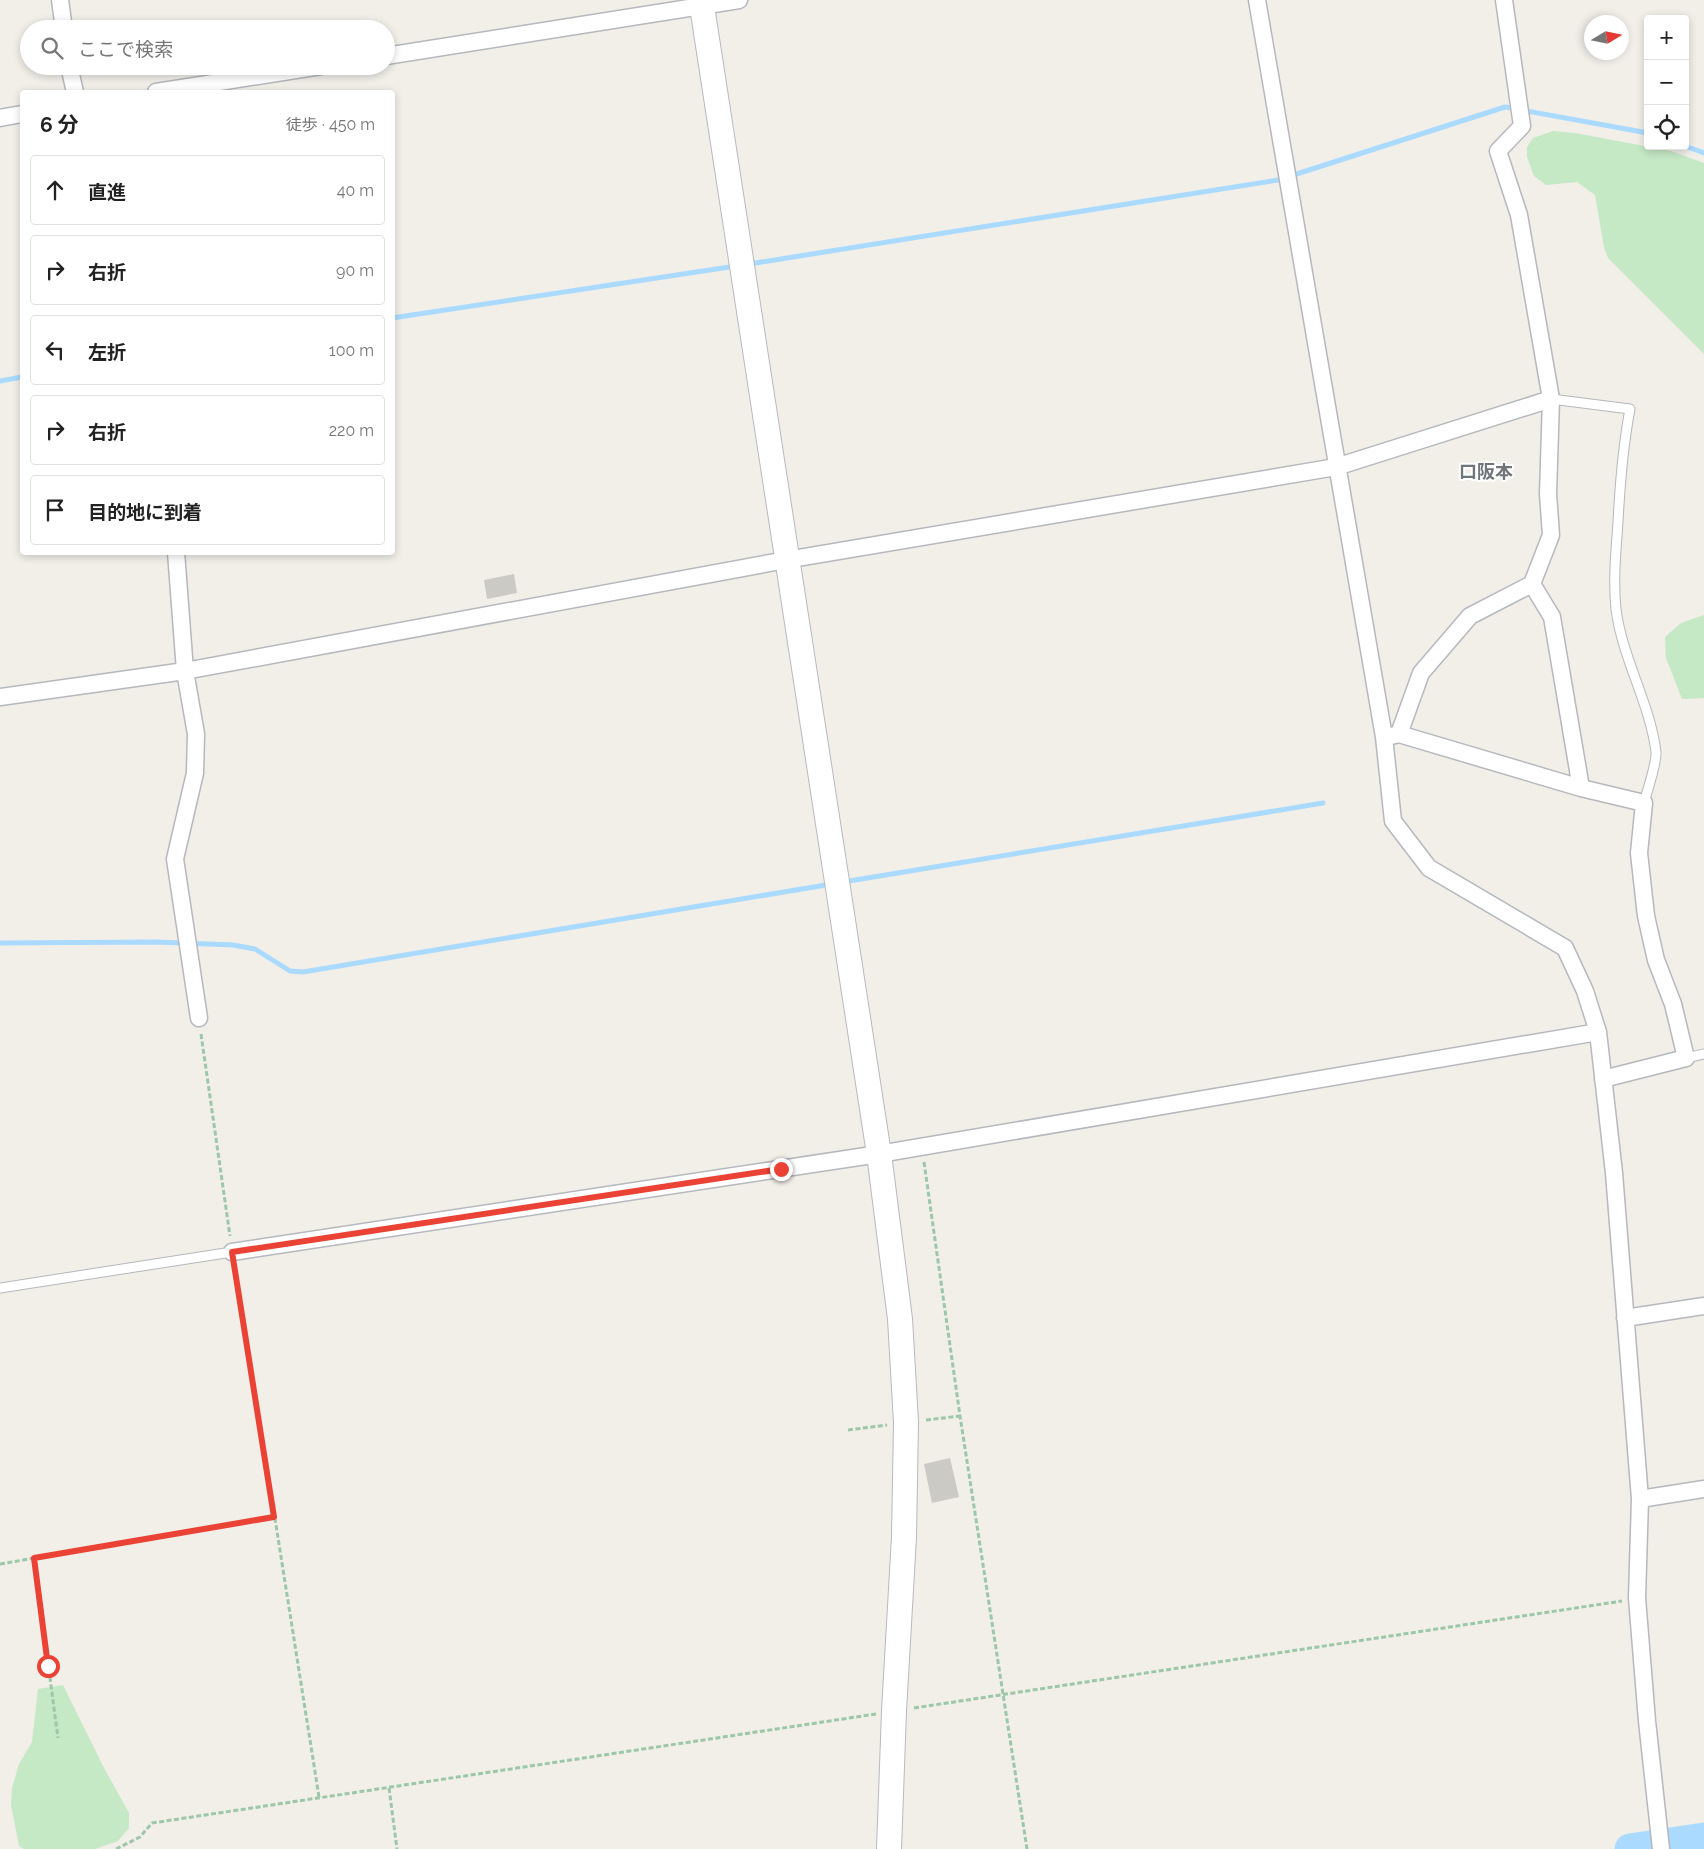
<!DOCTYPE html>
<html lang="ja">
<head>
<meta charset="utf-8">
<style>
  :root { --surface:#fff; --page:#f2f2f2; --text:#222; --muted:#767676; --line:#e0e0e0 }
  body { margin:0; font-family:Raleway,"Noto Sans JP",sans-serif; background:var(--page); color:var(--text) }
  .controls { position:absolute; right:15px; top:15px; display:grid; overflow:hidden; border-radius:5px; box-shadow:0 2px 8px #0003 }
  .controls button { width:45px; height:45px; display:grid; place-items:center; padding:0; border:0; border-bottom:1px solid var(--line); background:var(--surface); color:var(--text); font:25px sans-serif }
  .compass { position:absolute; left:1584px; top:15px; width:45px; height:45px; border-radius:50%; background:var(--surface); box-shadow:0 2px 8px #0003; rotate:80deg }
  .stop { position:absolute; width:15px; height:15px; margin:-11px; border:4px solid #ea4335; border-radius:50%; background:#fff }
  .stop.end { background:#ea4335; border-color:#fff; box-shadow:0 1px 5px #0008 }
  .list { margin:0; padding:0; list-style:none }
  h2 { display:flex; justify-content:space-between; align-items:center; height:65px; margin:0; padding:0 20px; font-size:21px }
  h2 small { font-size:16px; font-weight:400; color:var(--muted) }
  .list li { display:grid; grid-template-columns:32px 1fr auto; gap:15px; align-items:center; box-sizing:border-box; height:70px; margin:0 10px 10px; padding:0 10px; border:1px solid var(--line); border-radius:5px }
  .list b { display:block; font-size:19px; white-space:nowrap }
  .list em { font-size:16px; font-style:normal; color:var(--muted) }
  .icon { flex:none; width:28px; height:28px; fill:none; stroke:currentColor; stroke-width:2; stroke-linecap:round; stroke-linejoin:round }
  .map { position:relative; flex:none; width:1704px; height:1849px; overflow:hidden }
  .search { position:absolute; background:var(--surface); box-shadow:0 2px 8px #0003; left:20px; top:20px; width:375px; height:55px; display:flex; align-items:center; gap:12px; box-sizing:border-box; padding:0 18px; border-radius:28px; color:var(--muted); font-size:19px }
  .panel { position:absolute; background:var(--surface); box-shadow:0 2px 8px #0003; left:20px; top:90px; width:375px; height:465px; border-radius:5px }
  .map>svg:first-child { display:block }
  .green { fill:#c5e8c5 }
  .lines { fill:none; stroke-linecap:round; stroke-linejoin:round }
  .stream { stroke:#aadaff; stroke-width:5 }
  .river { stroke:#aadaff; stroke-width:31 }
  .building { fill:#cccac5 }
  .lane-casing { stroke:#b5b8bc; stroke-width:11 }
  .street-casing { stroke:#b5b8bc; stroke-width:19 }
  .secondary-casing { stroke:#b6babf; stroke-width:26 }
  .path { stroke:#9cc7a9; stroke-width:3; stroke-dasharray:5 2.5; stroke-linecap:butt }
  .lane { stroke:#fff; stroke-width:9 }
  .street { stroke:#fff; stroke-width:16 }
  .secondary { stroke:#fff; stroke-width:24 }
  .route { stroke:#ea4335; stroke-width:6 }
  .labels { text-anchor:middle; stroke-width:4; stroke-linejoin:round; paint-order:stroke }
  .quarter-label { font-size:18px; font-weight:bold; fill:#70757a; stroke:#fff }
</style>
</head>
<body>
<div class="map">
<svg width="1704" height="1849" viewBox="0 0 1704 1849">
  <rect width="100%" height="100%" fill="#f1efe8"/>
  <path class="green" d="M1553,131L1575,133L1671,151L1704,163V354L1608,258L1604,247L1595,195L1577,182L1546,185L1534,176L1527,157V147L1533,138Z
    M1704,615V698L1682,699L1666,658L1665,637L1681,623Z
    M63,1685L103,1766L129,1813V1828L118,1841L95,1849H24L19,1846L11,1805L12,1788L19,1764L32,1742L38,1689Z"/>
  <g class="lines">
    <path class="stream" d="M1685,146L1704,153
      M749,264L1278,180L1505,107L1648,133
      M392,318L736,266
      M0,381L22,377
      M843,882L1323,803
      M0,943L156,942L233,945L255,949L290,971L303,972L832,884"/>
    <path class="river" d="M1630,1849L1704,1838"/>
  </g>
  <path class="building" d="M514,574L517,593L487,599L484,580Z
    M950,1458L959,1497L932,1503L924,1464Z"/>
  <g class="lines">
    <g class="lane-casing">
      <path id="lane" d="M1551,399L1630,409C1623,446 1620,483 1618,522C1616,550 1613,580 1616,609C1622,658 1650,703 1656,752C1657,763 1647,791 1644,803
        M1686,1058L1704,1054
        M0,1288L232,1252"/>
    </g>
    <g class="street-casing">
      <path id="street" d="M60,0L64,29
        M1257,0L1384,737L1393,821L1429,868L1565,948L1585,991L1598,1032L1614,1173L1640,1499L1637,1598L1647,1721L1661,1849
        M386,56L739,0
        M69,66L75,92
        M156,92L321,66
        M0,118L22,114
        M176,552L185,671L196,734L195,773L175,859L199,1018
        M1532,584L1552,617L1581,788
        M0,697L185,671L786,560L1336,467L1551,399
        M1399,734L1421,673L1470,616L1532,584L1551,535L1548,494L1551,399L1519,215L1498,151L1522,126L1504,0
        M1391,736L1399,734L1581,788L1644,803L1639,853L1646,916L1656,960L1673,1004L1686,1058L1603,1079
        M232,1252L879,1154L1598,1032
        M1625,1318L1704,1306
        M1640,1499L1704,1489"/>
    </g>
    <g class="secondary-casing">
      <path id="secondary" d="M701,0L879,1154L900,1319L906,1422L904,1537L894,1711L889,1849"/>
    </g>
    <path class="path" d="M201,1034L230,1236
      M924,1162L960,1416L1027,1849
      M235,1266L319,1797
      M926,1420L960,1416
      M848,1430L887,1425
      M34,1558L58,1738
      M0,1564L274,1517
      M914,1708L1622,1601
      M389,1788L397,1849
      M116,1849L140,1837L152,1823L876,1714"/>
    <use href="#lane" class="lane"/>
    <use href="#street" class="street"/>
    <use href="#secondary" class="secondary"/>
  </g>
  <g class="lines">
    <path class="route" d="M48,1666L34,1558L274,1517L232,1252L781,1169"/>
  </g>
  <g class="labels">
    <g class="quarter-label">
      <text x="1486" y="478">口阪本</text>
    </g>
  </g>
</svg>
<div class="controls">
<button>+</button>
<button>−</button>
<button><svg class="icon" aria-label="locate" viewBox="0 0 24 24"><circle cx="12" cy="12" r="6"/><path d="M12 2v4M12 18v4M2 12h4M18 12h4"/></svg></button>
</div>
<svg class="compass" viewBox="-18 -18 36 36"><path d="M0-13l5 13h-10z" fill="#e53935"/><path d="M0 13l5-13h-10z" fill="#767676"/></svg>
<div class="stop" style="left:48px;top:1666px"></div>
<div class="stop end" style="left:781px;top:1169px"></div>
<div class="search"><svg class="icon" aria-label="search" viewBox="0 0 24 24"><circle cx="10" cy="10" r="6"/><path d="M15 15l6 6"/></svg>ここで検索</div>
<section class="panel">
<h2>6 分<small>徒歩 · 450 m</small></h2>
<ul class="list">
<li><svg class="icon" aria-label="ahead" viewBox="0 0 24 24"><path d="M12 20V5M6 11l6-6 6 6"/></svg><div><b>直進</b></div><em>40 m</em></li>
<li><svg class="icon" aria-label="right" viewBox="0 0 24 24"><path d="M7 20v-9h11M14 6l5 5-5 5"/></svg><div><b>右折</b></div><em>90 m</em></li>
<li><svg class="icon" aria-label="left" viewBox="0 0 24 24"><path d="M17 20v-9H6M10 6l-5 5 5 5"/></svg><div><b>左折</b></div><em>100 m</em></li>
<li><svg class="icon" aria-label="right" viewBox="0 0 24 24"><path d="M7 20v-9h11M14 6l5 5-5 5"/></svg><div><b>右折</b></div><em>220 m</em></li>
<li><svg class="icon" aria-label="arrive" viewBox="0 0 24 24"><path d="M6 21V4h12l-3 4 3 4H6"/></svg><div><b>目的地に到着</b></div></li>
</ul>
</section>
</div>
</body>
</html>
